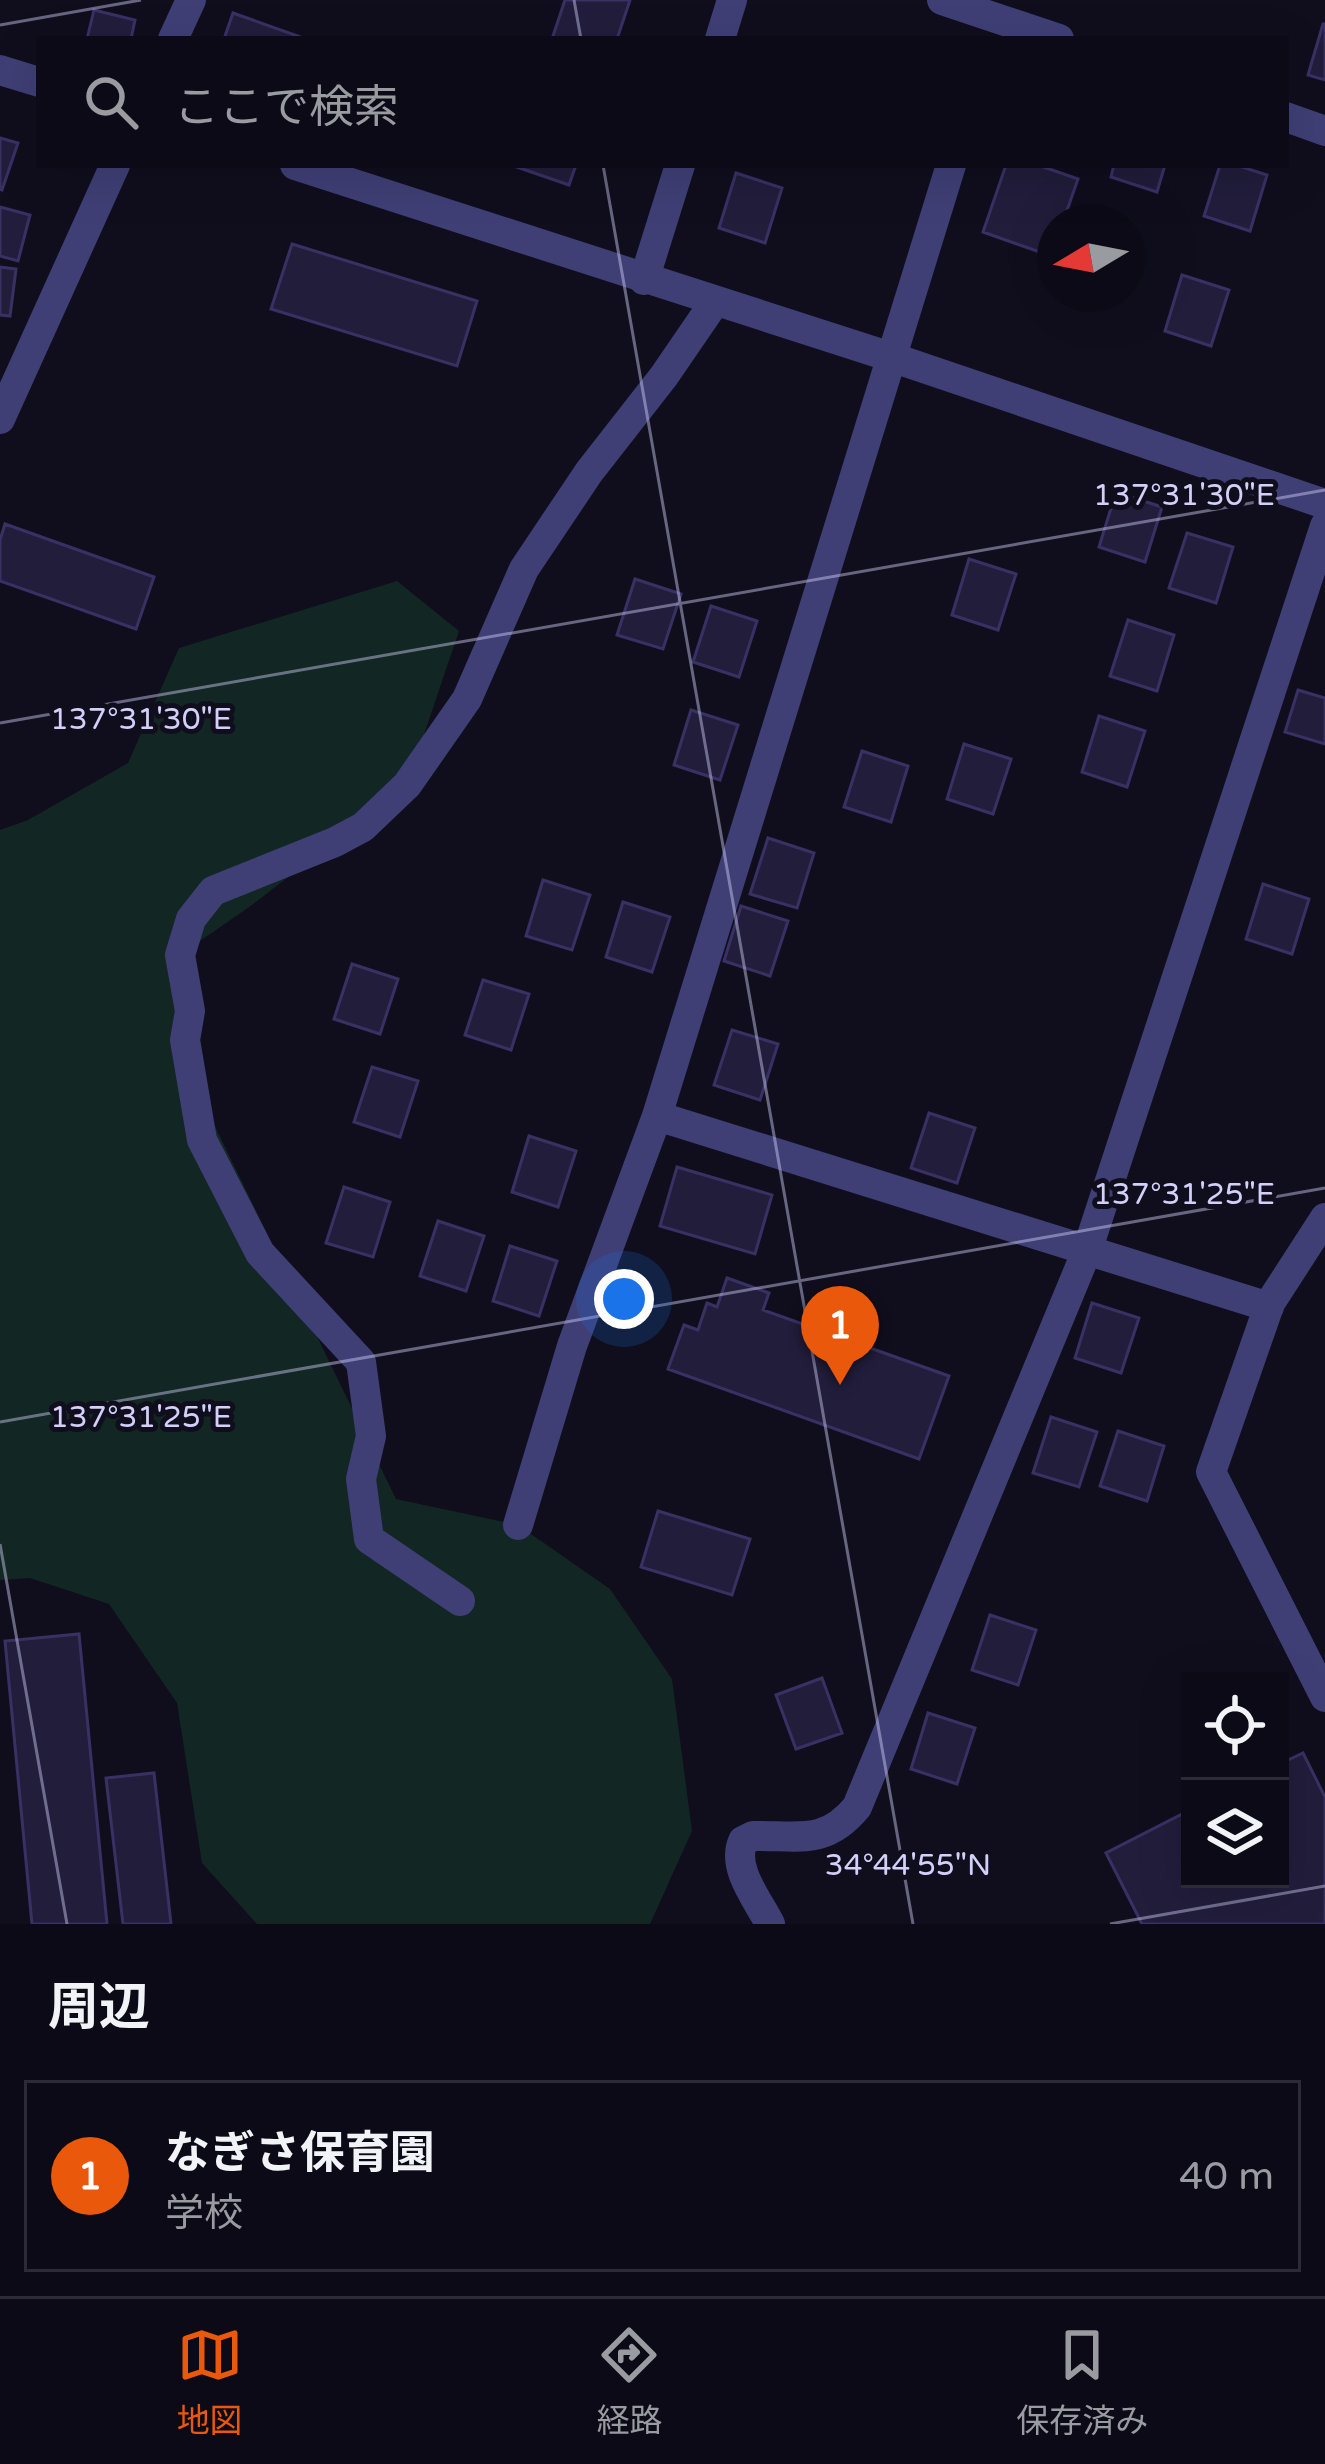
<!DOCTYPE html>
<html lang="ja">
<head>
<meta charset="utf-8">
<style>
  :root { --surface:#0c0a16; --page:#1a1823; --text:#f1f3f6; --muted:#9a9aa1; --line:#2c2b35; --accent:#ea580c }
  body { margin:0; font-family:"Varela Round","Noto Sans JP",sans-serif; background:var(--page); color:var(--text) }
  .controls { position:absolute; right:36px; bottom:36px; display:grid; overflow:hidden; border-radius:0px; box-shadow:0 12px 48px #0002 }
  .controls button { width:108px; height:108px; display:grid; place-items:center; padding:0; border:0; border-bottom:3px solid var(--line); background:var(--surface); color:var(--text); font:60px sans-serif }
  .compass { position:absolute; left:1037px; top:204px; width:108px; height:108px; border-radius:50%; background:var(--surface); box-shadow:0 12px 48px #0002; rotate:260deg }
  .you { position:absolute; left:624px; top:1299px; width:42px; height:42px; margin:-30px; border:9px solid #fff; border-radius:50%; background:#1a73e8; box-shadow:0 0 0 18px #1a73e833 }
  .badge { display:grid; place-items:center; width:78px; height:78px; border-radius:50%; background:var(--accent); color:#fff; font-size:39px; font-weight:700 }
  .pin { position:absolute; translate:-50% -99px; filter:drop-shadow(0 3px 6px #0008) }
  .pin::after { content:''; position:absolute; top:63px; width:42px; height:36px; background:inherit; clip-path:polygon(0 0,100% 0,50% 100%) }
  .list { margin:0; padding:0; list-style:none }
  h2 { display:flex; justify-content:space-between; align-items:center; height:156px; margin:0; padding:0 48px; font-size:51px }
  h2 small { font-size:39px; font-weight:400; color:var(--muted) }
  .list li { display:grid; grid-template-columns:78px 1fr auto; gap:36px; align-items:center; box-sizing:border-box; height:192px; margin:0 24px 24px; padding:0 24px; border:3px solid var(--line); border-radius:0px }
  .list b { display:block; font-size:45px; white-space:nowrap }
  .list p { margin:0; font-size:39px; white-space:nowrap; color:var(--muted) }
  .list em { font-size:39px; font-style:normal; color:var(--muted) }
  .icon { flex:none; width:66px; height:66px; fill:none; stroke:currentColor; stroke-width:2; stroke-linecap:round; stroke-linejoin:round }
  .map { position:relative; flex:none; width:1325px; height:1924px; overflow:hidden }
  .search { position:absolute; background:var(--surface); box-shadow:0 12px 48px #0002; left:36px; right:36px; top:36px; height:132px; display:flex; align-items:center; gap:30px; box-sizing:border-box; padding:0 42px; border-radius:0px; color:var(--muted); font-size:45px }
  .sheet { height:372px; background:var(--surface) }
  nav { display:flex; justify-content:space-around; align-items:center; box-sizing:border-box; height:168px; border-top:3px solid var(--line); background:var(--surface); font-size:33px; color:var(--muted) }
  nav a { display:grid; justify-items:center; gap:6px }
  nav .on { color:var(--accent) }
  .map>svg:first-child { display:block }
  .green { fill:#122624 }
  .building { fill:#211d3b; stroke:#393164; stroke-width:3 }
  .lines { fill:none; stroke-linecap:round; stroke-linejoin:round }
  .minor { stroke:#3f3f76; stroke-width:30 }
  .tertiary { stroke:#3f3f76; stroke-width:30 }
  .ticks { fill:none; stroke:#d2d0f9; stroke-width:3; stroke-opacity:0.45 }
  .ticks-label { font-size:30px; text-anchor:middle; fill:#d2d0f9; stroke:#100e1d; stroke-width:10; stroke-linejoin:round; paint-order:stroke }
</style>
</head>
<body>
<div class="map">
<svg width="1325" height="1924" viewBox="0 0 1325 1924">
  <rect width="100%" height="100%" fill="#100e1d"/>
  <path class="green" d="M397,581L459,631L407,785L252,905L180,955L192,1079L396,1499L518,1525L610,1589L672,1679L692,1831L650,1924H257L202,1863L177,1703L109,1604L30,1578L0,1580V830L28,820L128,763L179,648Z"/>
  <path class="building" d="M565,0H630L617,39H552Z
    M94,10L135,20L131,39H87Z
    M233,13L306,39H224Z
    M1323,24H1325V80L1308,75Z
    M0,138L18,143L2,190L0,189Z
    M511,165H576L569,185Z
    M1006,165H1038L1078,179L1063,222H1055L1051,256L983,232Z
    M1114,165H1165L1157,192L1111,177Z
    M1220,165H1236L1267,175L1250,231L1204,216Z
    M736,173L782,188L765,243L719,228Z
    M0,207L30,215L18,261L0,256Z
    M292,244L477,301L457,366L271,309Z
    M0,267L16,269L10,316L0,315Z
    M1182,275L1229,290L1211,346L1165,331Z
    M1116,492L1162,507L1145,562L1099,547Z
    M5,524L154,577L136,629L0,581V540Z
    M1187,533L1233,547L1216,603L1169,588Z
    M969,559L1016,574L998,630L952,615Z
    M635,579L681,594L663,649L617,635Z
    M711,606L757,621L739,677L693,662Z
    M1128,620L1174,635L1157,691L1110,676Z
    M1298,690L1325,698V744L1285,732Z
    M691,710L738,725L720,780L674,765Z
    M1099,716L1145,731L1127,787L1082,772Z
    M964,744L1011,759L993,814L947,799Z
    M862,751L908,766L891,822L844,807Z
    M768,838L814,853L797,908L750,894Z
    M543,880L590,895L572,950L526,936Z
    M1263,884L1309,899L1292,954L1246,939Z
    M623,902L670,917L652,972L606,957Z
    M741,906L788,921L770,976L724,961Z
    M352,964L398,979L380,1034L334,1019Z
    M483,980L529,994L511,1050L465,1035Z
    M732,1030L778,1044L760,1100L714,1085Z
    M372,1067L418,1081L400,1137L354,1122Z
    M929,1113L975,1128L957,1183L911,1168Z
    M529,1136L576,1151L558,1207L512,1192Z
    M677,1167L772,1195L755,1254L660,1226Z
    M344,1187L390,1202L373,1257L326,1243Z
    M438,1221L484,1236L466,1291L420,1276Z
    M510,1246L557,1261L539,1316L493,1301Z
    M727,1278L769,1293L763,1310L949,1376L919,1459L668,1369L684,1325L698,1330L707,1303L717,1307Z
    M1092,1303L1139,1318L1121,1373L1075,1358Z
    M1051,1417L1097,1432L1079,1487L1033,1473Z
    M1118,1431L1164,1446L1147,1501L1100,1486Z
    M658,1511L750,1539L732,1595L641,1567Z
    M990,1615L1036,1630L1018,1685L972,1670Z
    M79,1634L107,1924H32L5,1641Z
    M822,1678L842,1733L796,1749L776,1695Z
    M928,1713L975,1728L957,1784L911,1769Z
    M1303,1753L1325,1797V1924H1142L1106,1853L1190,1810V1879H1280V1764Z
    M154,1773L171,1924H123L106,1778Z"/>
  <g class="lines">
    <path class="minor" d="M942,0L1059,39
      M720,39L732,0
      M0,70L39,82
      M1286,117L1325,131
      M295,165L891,357L1325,504
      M644,280L680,165
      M657,1116L1269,1307
      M1325,1218L1270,1303L1211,1472L1325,1697
      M518,1525L572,1346L657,1116L951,165
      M460,1601L369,1539L361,1479L371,1436L361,1362L260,1253L202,1140L185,1040L190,1011L180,955L191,919L213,891L335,842L363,827L407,785L467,699L524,569L589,472L664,376L714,303
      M770,1924C758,1900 731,1868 743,1841L753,1836C798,1835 825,1846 857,1807L1088,1248L1325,526"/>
    <path class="tertiary" d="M173,39L191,0
      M0,419L115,165"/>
  </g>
  <path class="ticks" d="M574,0L581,39M0,25L141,0M603,165L913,1924M0,723L1325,490M0,1422L1325,1188M0,1544L67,1924M1110,1924L1325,1886"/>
  <g class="ticks-label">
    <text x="1184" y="505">137°31'30"E</text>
    <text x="141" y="729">137°31'30"E</text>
    <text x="1184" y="1204">137°31'25"E</text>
    <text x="141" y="1427">137°31'25"E</text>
    <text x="908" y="1875">34°44'55"N</text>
  </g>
</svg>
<div class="controls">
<button><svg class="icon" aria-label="locate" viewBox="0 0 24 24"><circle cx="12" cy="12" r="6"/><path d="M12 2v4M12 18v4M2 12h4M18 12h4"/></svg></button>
<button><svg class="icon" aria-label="layers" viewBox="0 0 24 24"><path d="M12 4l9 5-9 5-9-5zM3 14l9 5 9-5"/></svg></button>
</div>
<svg class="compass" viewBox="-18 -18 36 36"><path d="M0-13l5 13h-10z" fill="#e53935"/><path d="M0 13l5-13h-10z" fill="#9a9aa1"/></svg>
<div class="you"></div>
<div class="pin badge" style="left:840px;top:1385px">1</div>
<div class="search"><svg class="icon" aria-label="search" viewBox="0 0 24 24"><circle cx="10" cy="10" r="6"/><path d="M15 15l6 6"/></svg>ここで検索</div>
</div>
<section class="sheet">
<h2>周辺<small></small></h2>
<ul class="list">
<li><span class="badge">1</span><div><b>なぎさ保育園</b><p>学校</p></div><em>40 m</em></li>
</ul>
</section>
<nav>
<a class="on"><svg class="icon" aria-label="map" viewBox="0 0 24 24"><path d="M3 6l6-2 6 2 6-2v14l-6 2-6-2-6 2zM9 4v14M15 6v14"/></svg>地図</a>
<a><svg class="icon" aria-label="directions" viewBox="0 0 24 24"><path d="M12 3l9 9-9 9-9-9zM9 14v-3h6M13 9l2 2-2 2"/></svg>経路</a>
<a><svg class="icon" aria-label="saved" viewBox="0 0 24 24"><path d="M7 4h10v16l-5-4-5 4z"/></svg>保存済み</a>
</nav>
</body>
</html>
